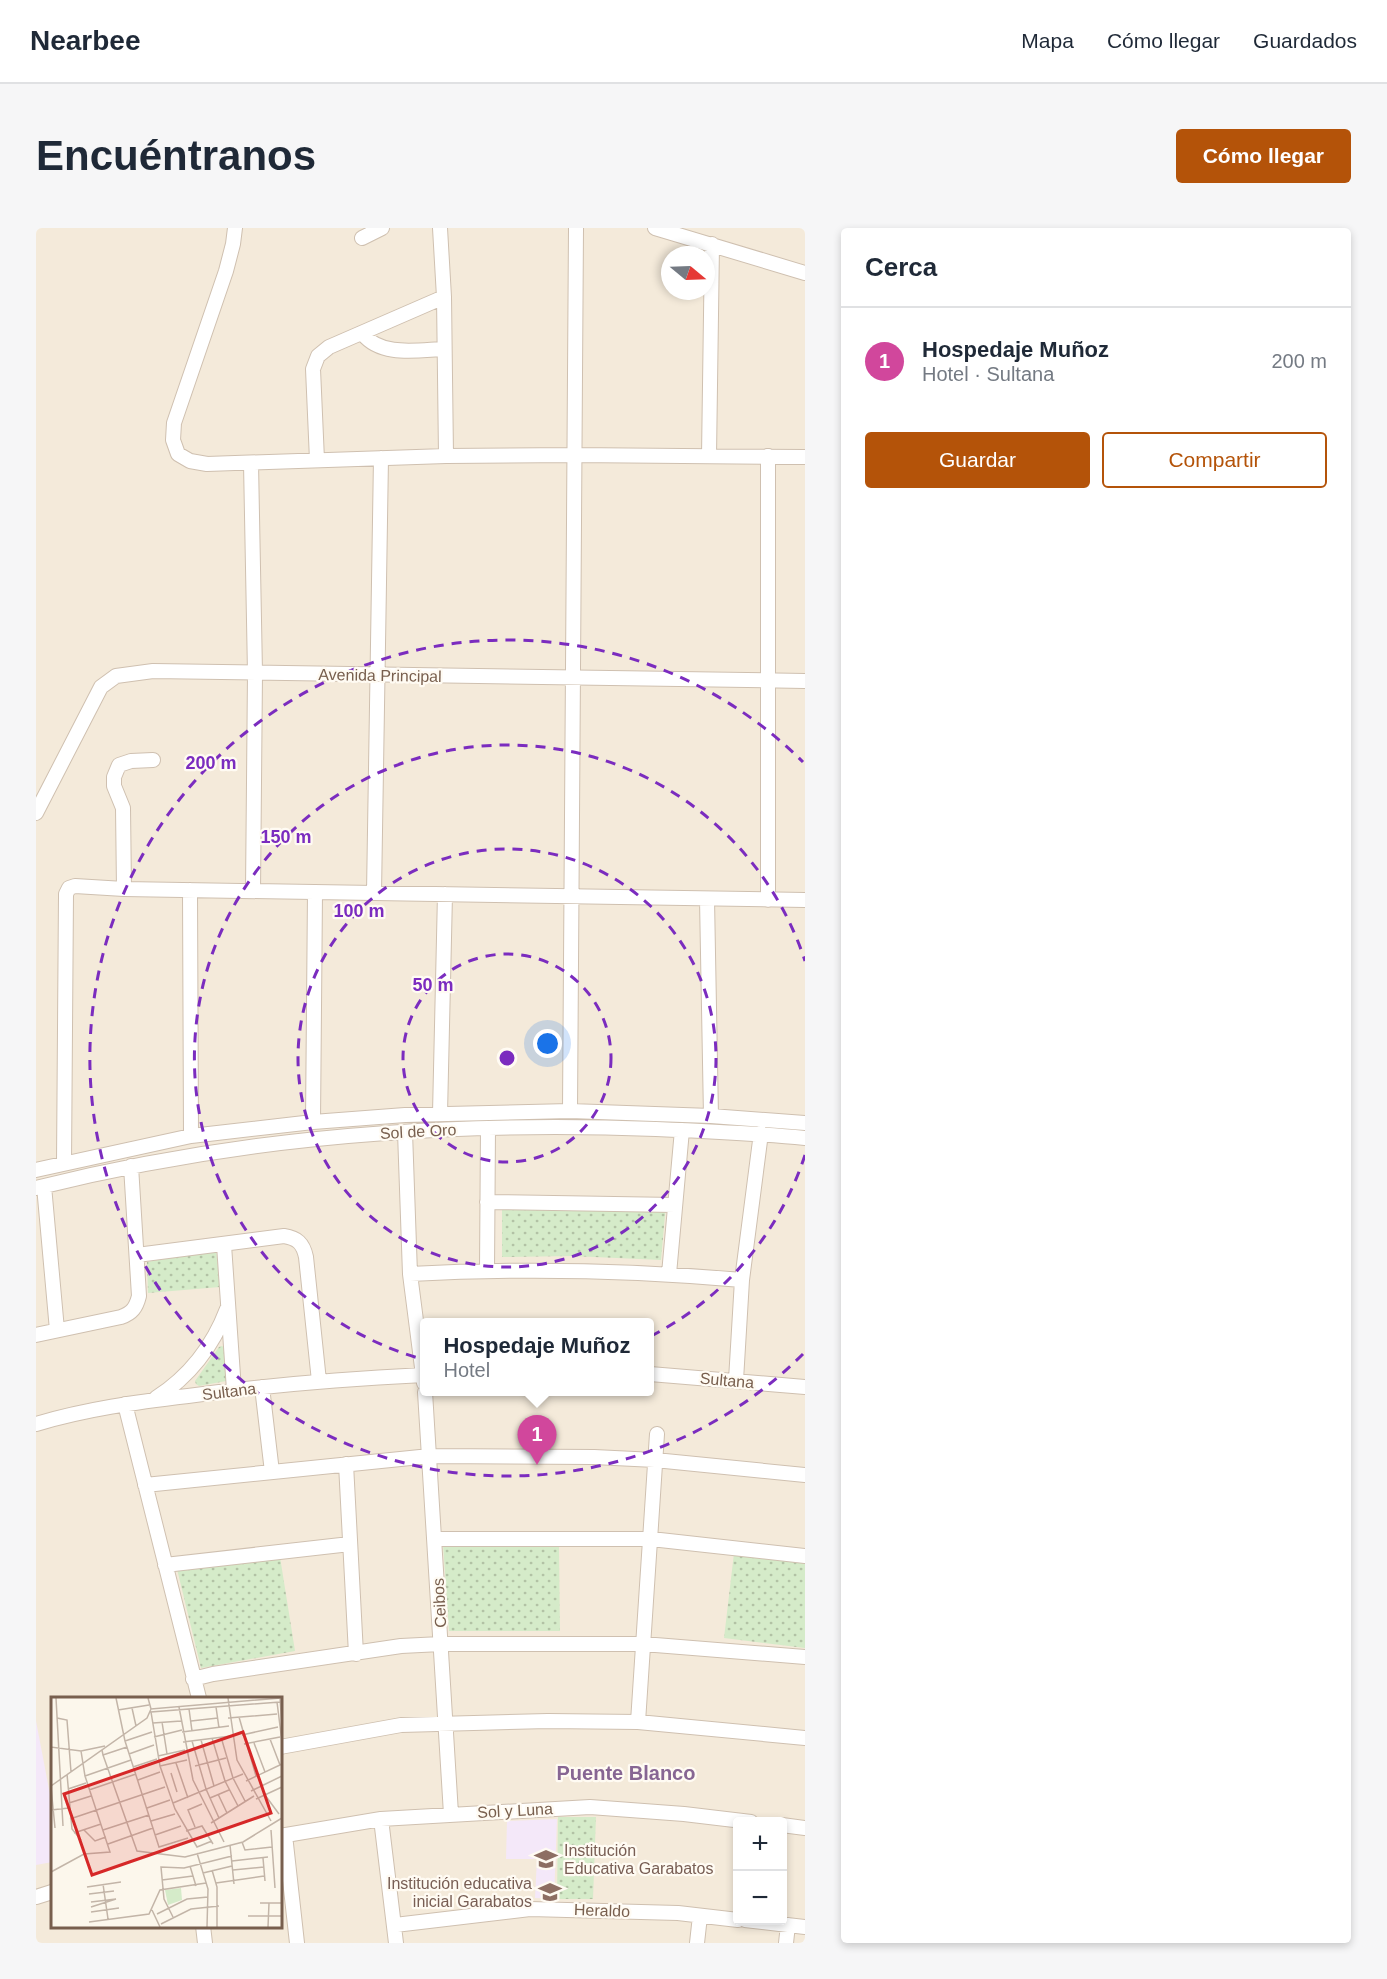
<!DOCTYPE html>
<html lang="es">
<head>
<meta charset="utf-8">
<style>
  :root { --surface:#fff; --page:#f6f6f7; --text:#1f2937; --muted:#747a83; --line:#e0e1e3; --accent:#b45309 }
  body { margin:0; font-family:Helvetica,sans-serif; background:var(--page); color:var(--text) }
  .controls { position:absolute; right:18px; bottom:18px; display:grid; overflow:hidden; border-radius:6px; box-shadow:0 3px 9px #0003 }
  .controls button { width:54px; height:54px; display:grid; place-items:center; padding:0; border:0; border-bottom:2px solid var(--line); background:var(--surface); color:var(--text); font:30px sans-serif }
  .compass { position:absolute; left:625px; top:18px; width:54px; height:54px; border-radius:50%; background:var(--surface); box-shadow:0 3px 9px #0003; rotate:109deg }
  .you { position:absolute; left:512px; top:816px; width:21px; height:21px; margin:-15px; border:4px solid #fff; border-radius:50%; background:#1a73e8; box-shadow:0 0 0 9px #1a73e833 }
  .badge { display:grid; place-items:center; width:39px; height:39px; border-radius:50%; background:var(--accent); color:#fff; font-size:20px; font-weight:700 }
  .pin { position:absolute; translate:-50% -50px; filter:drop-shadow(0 2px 3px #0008) }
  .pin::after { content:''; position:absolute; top:32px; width:21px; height:18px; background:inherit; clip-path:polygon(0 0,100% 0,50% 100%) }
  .popup { position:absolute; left:384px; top:1090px; width:234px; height:78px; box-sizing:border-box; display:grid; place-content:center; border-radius:6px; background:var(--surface); filter:drop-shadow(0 2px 4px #0005); font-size:20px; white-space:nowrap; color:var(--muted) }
  .popup b { font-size:22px; color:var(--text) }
  .popup::after { content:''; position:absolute; left:50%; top:100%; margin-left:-12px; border:12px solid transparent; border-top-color:var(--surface) }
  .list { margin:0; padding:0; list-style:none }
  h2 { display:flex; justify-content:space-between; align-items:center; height:78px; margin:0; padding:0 24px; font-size:26px }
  h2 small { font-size:20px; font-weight:400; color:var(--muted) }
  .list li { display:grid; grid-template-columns:39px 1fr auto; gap:18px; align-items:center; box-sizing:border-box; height:108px; padding:0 24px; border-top:2px solid var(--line) }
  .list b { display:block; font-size:22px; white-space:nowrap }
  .list p { margin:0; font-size:20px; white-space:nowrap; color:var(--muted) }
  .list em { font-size:20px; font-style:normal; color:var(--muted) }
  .actions { display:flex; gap:12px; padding:18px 24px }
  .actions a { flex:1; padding:14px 0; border:2px solid var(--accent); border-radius:6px; text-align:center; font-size:21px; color:var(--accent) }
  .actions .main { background:var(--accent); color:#fff }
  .map { position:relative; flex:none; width:769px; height:1715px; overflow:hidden; border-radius:6px }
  header { display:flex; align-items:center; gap:36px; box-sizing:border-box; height:84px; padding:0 30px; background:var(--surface); border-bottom:2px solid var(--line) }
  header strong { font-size:28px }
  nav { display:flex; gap:33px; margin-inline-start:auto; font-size:21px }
  .intro { display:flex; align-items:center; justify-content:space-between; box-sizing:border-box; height:144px; padding:0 36px }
  h1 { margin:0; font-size:42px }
  .button { padding:15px 27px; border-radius:6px; background:var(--accent); color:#fff; font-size:21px; font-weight:700 }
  main { display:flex; gap:36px; padding:0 36px }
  aside { flex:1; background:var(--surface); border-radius:6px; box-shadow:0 3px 9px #0003 }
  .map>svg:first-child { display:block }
  .residential { fill:#f4eada; fill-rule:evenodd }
  .education { fill:#f4e8f9 }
  .park { fill:url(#park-dots) }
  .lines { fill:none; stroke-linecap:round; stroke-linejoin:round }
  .minor-casing { stroke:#cfc0b0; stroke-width:16 }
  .minor { stroke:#fff; stroke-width:14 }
  .ring { fill:none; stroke:#7b2cbf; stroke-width:3; stroke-dasharray:10 8 }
  .labels { text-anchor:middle; stroke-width:4.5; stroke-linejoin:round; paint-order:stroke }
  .street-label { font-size:16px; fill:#785f4e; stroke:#fffbf3 }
  .education-label { font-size:16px; fill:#785e54; stroke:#fffbf3; text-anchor:start }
  .quarter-label { font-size:20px; font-weight:bold; fill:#876693; stroke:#fffbf3 }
  .inset-road { fill:none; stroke:#c3b5a8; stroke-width:1.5 }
  .view { fill:#d62828; fill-opacity:0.15; stroke:#d62828; stroke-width:3 }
  .inset-edge { fill:none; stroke:#785f4e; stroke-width:3 }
  .centre { fill:#7b2cbf; stroke:#fffbf3; stroke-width:3 }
  .ring-label { font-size:18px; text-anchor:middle; font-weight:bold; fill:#7b2cbf; stroke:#fffbf3; stroke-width:4.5; stroke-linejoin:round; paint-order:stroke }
</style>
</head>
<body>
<header>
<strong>Nearbee</strong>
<nav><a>Mapa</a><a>Cómo llegar</a><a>Guardados</a></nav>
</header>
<div class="intro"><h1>Encuéntranos</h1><a class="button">Cómo llegar</a></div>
<main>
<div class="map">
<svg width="769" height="1715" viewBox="0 0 769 1715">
  <defs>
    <pattern id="park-dots" width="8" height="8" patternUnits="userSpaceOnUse" patternTransform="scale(1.5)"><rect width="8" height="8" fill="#d5ebc9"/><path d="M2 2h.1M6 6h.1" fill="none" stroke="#b2c2a5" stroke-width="1.8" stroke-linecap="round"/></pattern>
  </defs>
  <rect width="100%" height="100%" fill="#fcf7ec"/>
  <path class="residential" d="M0,0H769V1715H0ZM634,27H670V63H634ZM388,1094H614V1164H388ZM16,1470H244V1698H16ZM702,1594H746V1692H702Z"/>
  <path class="education" d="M0,1493L16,1577V1634L0,1637Z
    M521,1591L518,1671L499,1670L501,1631H470L471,1593Z"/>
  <path class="park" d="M466,975L630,976L625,1032L536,1028L466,1029Z
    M180,1022L184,1059L112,1065L111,1034Z
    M186,1118L189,1120L190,1153L163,1158L160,1156L159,1153L183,1119Z
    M407,1316L523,1319L524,1403H413Z
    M698,1325L769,1332V1420L688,1410Z
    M244,1329L259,1423L165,1440L141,1341Z
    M522,1589H560L557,1671H521Z"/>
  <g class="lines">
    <g class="minor-casing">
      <path id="minor" d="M199,0L197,16L190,43L138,195L137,212L142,226L154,233L171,236L410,228L538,227L769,229
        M404,0L408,69L410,228
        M619,0L769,45
        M326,10L346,0
        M327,106C345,129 381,122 408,121
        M673,228L676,16
        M281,232L277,141L282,128L293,119L408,69
        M215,235L219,445L217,663
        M0,585L65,459L80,448L117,443L769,453
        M88,661L87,580L78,558V549L83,537L95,533L117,532
        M154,662L155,908
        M338,665L345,230
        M671,671L675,888
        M732,672V228
        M534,883L540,0
        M404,886L409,666
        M277,894L279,664
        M369,904L374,1046L388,1155
        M28,935L30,666L33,660L39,658L88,661L769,672
        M0,942L155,908L277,894L369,887L534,883L675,888L769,895
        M8,958L21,1102
        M0,960C202,909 412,893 620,901C670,903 719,905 769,910
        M451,974L639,977
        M188,1017L198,1162
        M101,1027L248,1008C261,1010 267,1015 270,1029L283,1153
        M451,1042L452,900
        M374,1046C485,1040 595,1042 706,1052
        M633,1046L646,902
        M0,1107L85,1089C96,1085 100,1080 103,1068L95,938
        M614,1146L769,1159
        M700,1152L706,1052L725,905
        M226,1159L236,1244
        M389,1164L415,1586
        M120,1170C154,1148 177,1118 191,1081
        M89,1176L163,1470
        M0,1196C50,1181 101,1174 152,1168C231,1157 309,1151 388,1147
        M310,1236L320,1426
        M109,1257L394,1228L558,1229L619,1232L769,1247
        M399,1311H615L769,1328
        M129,1337L314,1316
        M157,1451L177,1446L365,1418L405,1416H607L769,1429
        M602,1494L621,1206
        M244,1519L365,1497L512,1493L602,1494L769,1510
        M345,1591L360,1715
        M746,1597L769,1600
        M249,1607L261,1715
        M244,1608L345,1591L554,1579L648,1586L715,1594
        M0,1669L16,1664
        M709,1692L769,1699
        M359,1697L494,1681L642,1685L702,1692
        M167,1698L169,1715
        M661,1715L664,1688
        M750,1715L752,1697"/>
    </g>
    <use href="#minor" class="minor"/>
  </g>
  <g class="ring">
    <circle cx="471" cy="830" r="104"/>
    <circle cx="471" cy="830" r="209"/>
    <path d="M769 927A313 313 0 1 1 769 733"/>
    <path d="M767 1126A418 418 0 1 1 767 534"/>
  </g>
  <defs>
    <g id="school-bare" transform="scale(1.8)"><path d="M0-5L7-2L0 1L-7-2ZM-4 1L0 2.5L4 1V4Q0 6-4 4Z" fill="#8d6e63" stroke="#fffbf3" stroke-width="2.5" paint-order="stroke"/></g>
  </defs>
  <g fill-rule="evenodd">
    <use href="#school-bare" x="510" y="1631"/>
    <use href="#school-bare" x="514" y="1664"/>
  </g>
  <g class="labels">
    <g class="street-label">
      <text transform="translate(344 447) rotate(1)" y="6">Avenida Principal</text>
      <text transform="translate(382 903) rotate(-3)" y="6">Sol de Oro</text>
      <text transform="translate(691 1152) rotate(5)" y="6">Sultana</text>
      <text transform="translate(193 1163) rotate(-7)" y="6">Sultana</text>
      <text transform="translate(403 1375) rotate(-93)" y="6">Ceibos</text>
      <text transform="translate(479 1582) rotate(-3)" y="6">Sol y Luna</text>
      <text transform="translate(566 1682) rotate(2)" y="6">Heraldo</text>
    </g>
    <g class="education-label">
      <text x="528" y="1628">Institución<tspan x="528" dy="18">Educativa Garabatos</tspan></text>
      <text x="496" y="1661" text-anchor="end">Institución educativa<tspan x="496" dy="18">inicial Garabatos</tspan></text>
    </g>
    <g class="quarter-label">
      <text x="590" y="1552">Puente Blanco</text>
    </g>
  </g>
  <g transform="translate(15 1469)">
    <rect width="231" height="231" fill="#fcf7ec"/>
    <path d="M130,191L131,203L117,208L114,193Z" fill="#d5ebc9"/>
    <path class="inset-road" d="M5,1L12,129M65,1L74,44L108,150L137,141M97,1L100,12L230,1M177,1L186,63L220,124M229,1L231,29M226,5L231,45M128,10L142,83L173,145M165,10L168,31M81,11L85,29M138,12L141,34M67,13L98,8M188,20L205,79M6,21L16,23L20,75M177,21L226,17M140,24L167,21M111,25L116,57M102,26L130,24M131,35L178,29M191,38L227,30M103,40L131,33M170,40L182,81L194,104M161,41L174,84L187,109M219,42L229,68M150,43L163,89M74,44L101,35M141,44L155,92L168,121M132,45L180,39M203,46L214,75M193,47L229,40M51,53L52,58L76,50M78,57L103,48M52,58L86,154L134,160L192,145L231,121M107,59L134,53M125,66L137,101M109,69L136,63M144,69L175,61M82,70L106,62M0,76V50L30,54L54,49M120,76L126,95M16,77L21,132L30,143M34,79L80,63M87,83L109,75M195,84L231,67M0,89L96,21L100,12M0,90L4,131M17,92L35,86M38,93L85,77M200,94L231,79M167,97L176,116M214,98L228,117M159,101L178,93M205,102L231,90M18,106L40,99M122,106L192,77M96,111L119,103M0,113L18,111M19,122L114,90M100,124L124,117M160,126L203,99M144,130L137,113L151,107M33,133L44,144L55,140M52,133L98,118M220,133L224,191M135,134L151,129L162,147M23,136L50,127M104,138L130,129M161,144L146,150L124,112L109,69L100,15L229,5M191,145L194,153L221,150M57,147L102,131M179,148L183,187M146,156L157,192L156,230M212,161L214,184M181,164L217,160M139,169L145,189M161,173L166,190V230M182,173L213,170M0,175L33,157L59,155L34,79L30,54M152,176L181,169M111,183L142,179M165,186L213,179M52,187L57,222M36,190L70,185M38,197L63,194M40,205L65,202M209,206H231M40,210L65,202M101,213L109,230M40,215L68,211M106,217L136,202L157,200M197,219H231M122,220L113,202L110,170L133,171L181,159M38,225L98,217L109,193L155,186M110,227L140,212L168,209M217,230L218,206"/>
    <path class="view" d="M192,35L220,116L41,178L13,97Z"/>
    <rect width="231" height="231" class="inset-edge"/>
  </g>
  <circle cx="471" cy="830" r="9" class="centre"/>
  <g class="ring-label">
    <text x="175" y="541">200 m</text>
    <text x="250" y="615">150 m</text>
    <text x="323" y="689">100 m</text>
    <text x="397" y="763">50 m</text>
  </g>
</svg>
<div class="controls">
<button>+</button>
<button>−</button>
</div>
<svg class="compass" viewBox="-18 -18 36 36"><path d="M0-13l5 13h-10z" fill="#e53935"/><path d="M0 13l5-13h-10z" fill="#747a83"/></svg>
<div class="you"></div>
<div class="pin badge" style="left:501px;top:1237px;background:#d1479c">1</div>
<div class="popup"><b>Hospedaje Muñoz</b>Hotel</div>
</div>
<aside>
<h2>Cerca<small></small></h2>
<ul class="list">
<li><span class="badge" style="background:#d1479c">1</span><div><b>Hospedaje Muñoz</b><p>Hotel · Sultana</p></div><em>200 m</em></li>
</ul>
<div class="actions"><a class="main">Guardar</a><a>Compartir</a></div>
</aside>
</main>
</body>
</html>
